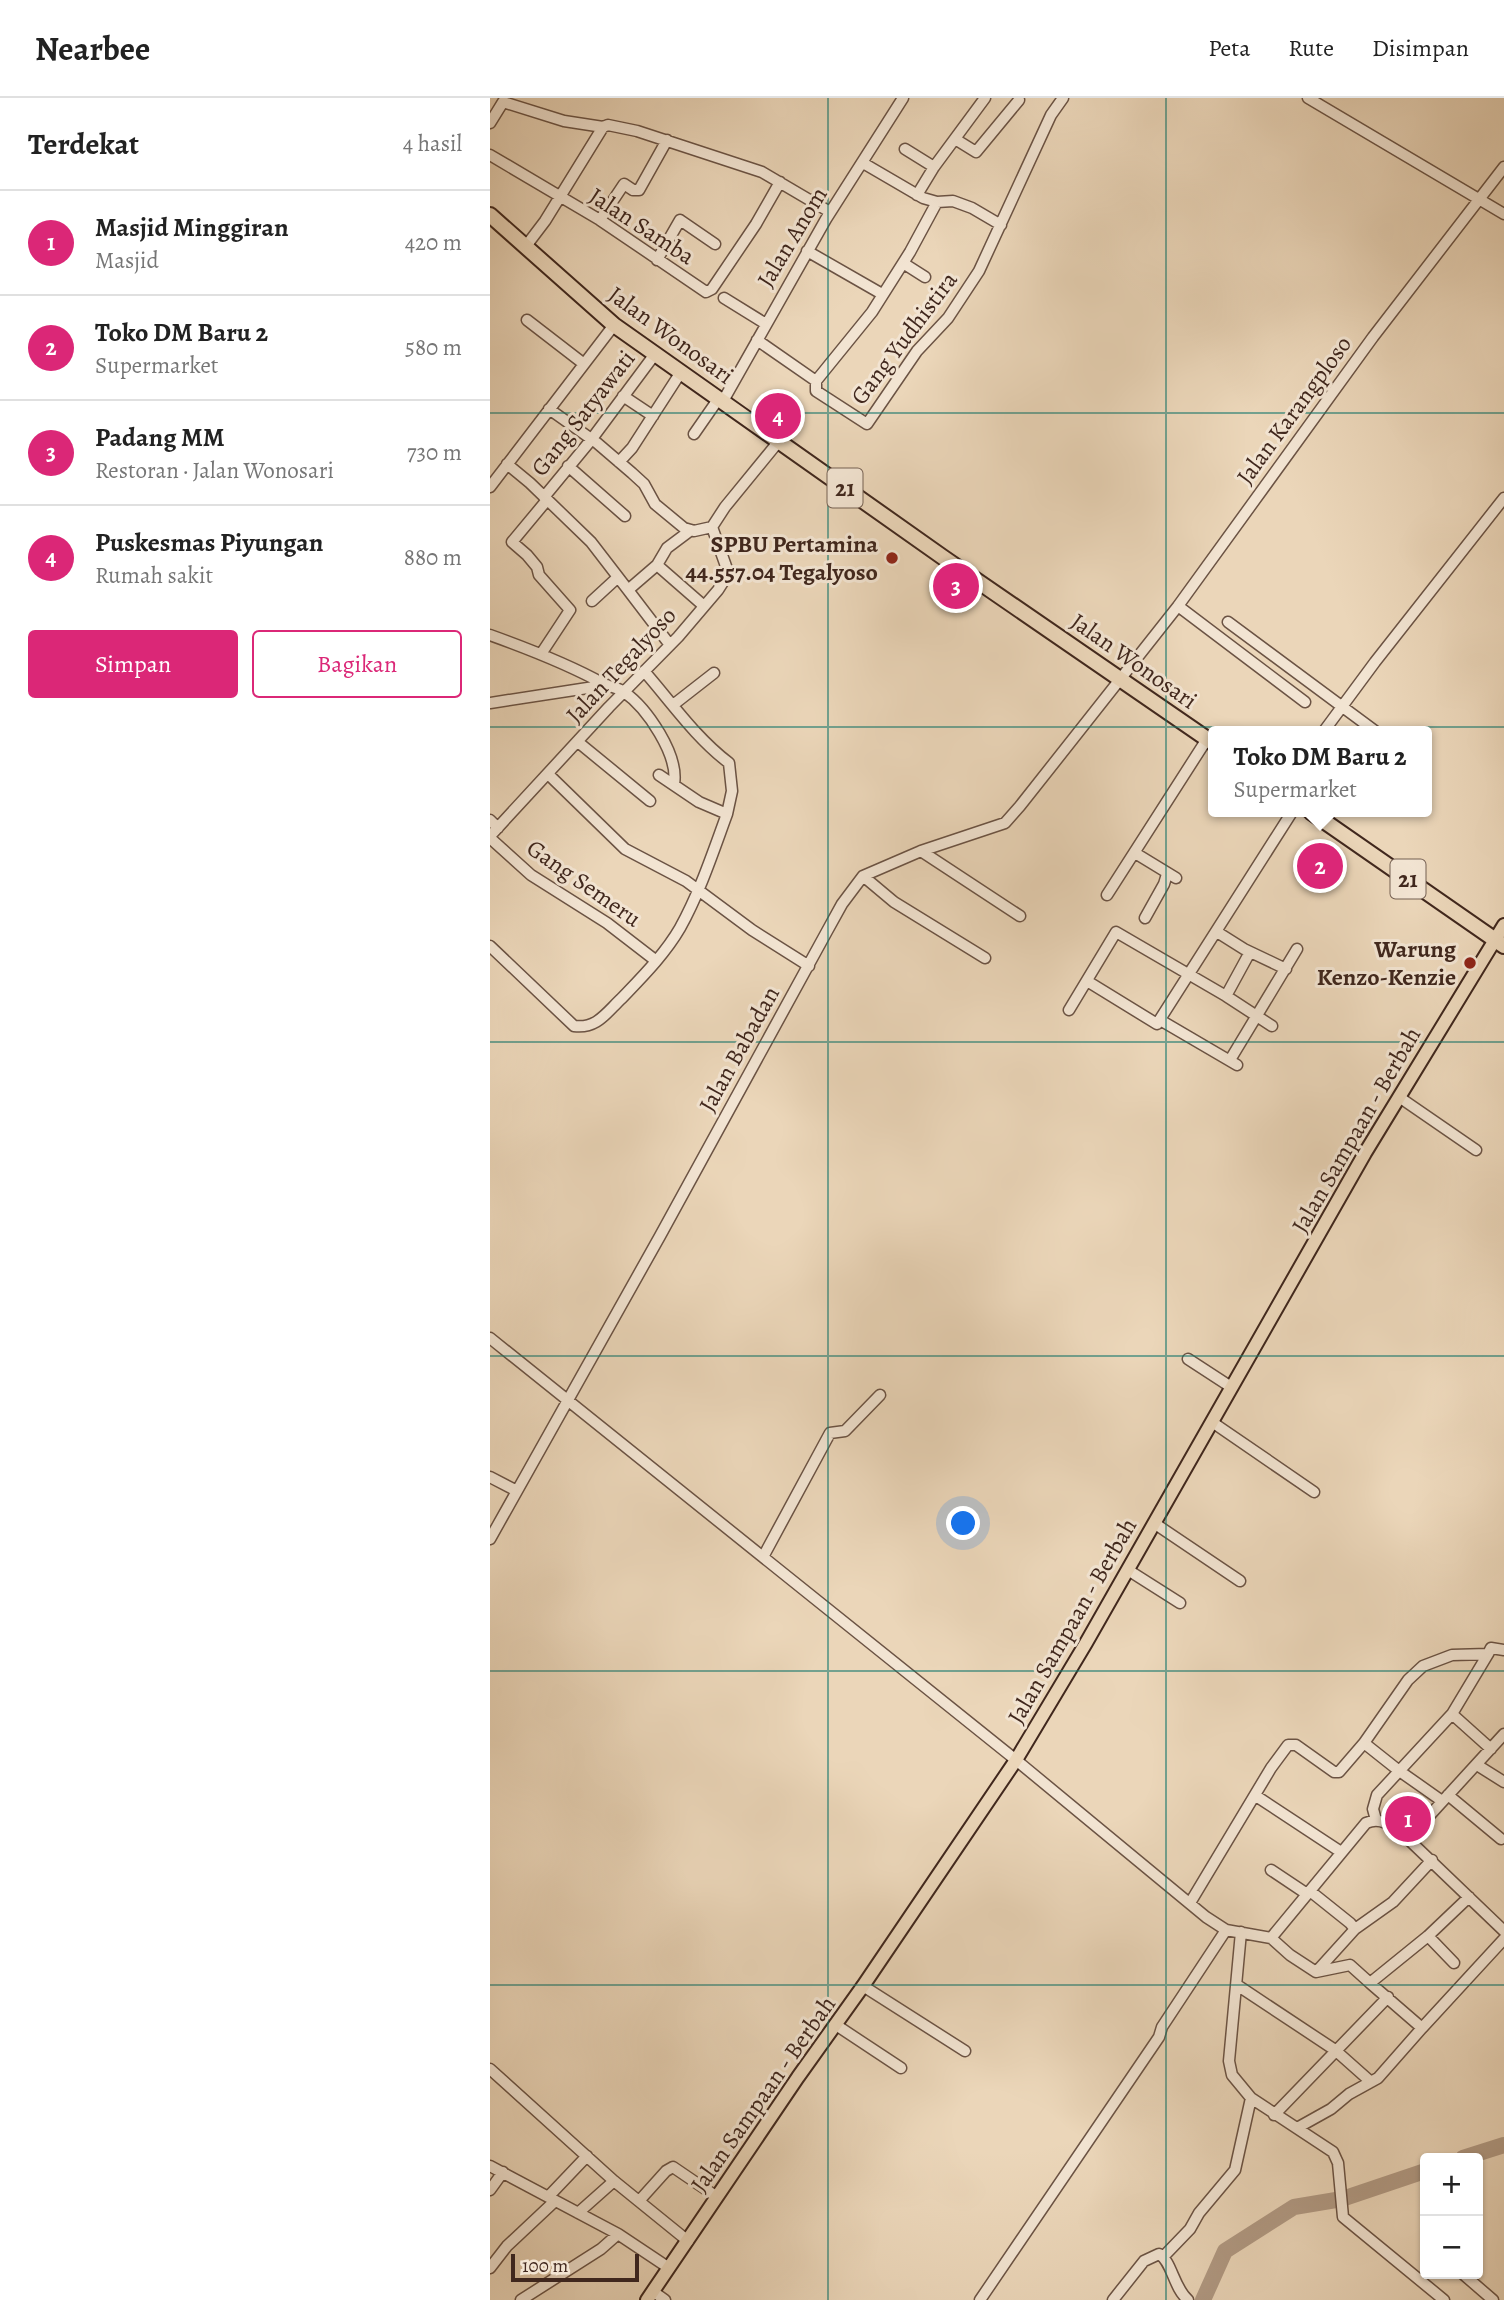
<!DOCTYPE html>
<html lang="id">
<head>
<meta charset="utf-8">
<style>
  :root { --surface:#fff; --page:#f6f6f6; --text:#222; --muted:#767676; --line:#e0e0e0; --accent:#db2777 }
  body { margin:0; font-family:Alegreya,serif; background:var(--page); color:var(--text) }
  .controls { position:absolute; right:21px; bottom:21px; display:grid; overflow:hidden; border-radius:7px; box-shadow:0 2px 5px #0004 }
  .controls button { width:63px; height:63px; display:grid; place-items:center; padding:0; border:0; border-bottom:2px solid var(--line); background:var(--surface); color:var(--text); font:35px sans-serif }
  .scale { position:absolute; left:21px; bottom:18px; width:128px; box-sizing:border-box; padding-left:7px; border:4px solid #40271d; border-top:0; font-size:19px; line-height:24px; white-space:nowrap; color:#40271d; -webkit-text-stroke:5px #f2e4d2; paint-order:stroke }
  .you { position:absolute; left:474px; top:1426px; width:24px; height:24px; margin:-18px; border:5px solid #fff; border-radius:50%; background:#1a73e8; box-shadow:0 0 0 10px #1a73e833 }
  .badge { display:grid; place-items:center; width:46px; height:46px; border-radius:50%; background:var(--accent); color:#fff; font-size:23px; font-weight:700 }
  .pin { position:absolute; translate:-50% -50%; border:4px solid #fff; box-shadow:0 2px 7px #0006 }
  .popup { position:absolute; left:718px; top:628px; width:224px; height:91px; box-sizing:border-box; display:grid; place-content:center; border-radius:7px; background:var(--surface); filter:drop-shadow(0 2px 5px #0005); font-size:23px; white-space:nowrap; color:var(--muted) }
  .popup b { font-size:26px; color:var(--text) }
  .popup::after { content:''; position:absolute; left:50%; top:100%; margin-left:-14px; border:14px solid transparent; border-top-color:var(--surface) }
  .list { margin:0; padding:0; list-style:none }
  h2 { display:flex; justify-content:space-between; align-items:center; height:91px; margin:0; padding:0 28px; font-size:30px }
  h2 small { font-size:23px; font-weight:400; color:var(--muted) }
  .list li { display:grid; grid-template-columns:46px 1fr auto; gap:21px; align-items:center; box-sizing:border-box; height:105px; padding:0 28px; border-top:2px solid var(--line) }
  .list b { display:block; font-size:26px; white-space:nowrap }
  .list p { margin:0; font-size:23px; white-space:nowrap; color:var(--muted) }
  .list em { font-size:23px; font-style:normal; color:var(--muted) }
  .actions { display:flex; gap:14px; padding:21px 28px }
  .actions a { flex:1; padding:16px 0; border:2px solid var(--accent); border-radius:7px; text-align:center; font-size:24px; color:var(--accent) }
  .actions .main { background:var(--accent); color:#fff }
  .map { position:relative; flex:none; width:1014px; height:2202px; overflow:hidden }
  header { display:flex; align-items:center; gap:42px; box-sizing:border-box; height:98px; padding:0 35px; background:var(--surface); border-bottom:2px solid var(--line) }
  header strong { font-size:33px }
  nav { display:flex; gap:38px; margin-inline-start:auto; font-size:24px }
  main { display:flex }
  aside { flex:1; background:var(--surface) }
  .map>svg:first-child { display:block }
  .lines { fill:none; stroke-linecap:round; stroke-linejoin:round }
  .river { stroke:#b19a84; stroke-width:16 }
  .minor-casing { stroke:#6b5344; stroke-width:13 }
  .major-casing { stroke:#40271d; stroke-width:16 }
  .highway-casing { stroke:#40271d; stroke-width:18 }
  .minor { stroke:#f2e4d2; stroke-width:10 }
  .major { stroke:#ebd6b9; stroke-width:12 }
  .highway { stroke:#ebd6b9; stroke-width:14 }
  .grid { fill:none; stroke:#0f766e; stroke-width:2; stroke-opacity:0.55 }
  .poi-dot { fill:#8f2418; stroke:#f2e4d2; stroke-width:2.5 }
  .labels { text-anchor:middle; stroke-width:6; stroke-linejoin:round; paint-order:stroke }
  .shield { fill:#f2e4d2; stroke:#756053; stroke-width:2 }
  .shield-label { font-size:23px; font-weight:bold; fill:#40271d }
  .street-label { font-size:24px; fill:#40271d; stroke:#f2e4d2 }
  .poi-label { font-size:24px; font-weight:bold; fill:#40271d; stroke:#f2e4d2; text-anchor:end }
</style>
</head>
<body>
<header>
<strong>Nearbee</strong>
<nav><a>Peta</a><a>Rute</a><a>Disimpan</a></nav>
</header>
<main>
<aside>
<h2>Terdekat<small>4 hasil</small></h2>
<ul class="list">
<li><span class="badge">1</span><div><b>Masjid Minggiran</b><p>Masjid</p></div><em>420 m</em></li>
<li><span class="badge">2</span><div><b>Toko DM Baru 2</b><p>Supermarket</p></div><em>580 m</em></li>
<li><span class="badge">3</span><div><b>Padang MM</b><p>Restoran · Jalan Wonosari</p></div><em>730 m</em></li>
<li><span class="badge">4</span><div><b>Puskesmas Piyungan</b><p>Rumah sakit</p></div><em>880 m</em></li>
</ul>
<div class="actions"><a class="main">Simpan</a><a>Bagikan</a></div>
</aside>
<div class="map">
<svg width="1014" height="2202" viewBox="0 0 1014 2202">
  <rect width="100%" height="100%" fill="#ebd6b9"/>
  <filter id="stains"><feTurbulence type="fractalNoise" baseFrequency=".00286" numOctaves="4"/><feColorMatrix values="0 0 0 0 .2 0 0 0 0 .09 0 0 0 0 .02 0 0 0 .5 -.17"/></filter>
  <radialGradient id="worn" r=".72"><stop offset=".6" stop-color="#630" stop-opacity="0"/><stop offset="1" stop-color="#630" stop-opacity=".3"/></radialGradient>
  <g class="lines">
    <path class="river" d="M973,2060L1014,2047
      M713,2202L735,2153L804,2109L852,2101L935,2073"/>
    <g class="minor-casing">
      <path id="minor" d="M818,0L1014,116
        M0,25L13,4L74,23L113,29L118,27L147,33L272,74L340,114
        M465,41L486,54L529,2
        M415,51L444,69
        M0,57L110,122L216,194L222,191L266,126L290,84
        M373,65L433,100L447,104L463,103L482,110L511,127
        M427,97L444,69L495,0
        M110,122L134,86L143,92H149L177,42
        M36,148L55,123L113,29
        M317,153L392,196
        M167,162L190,122L225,146
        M413,165L435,179
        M234,200L276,226
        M37,222L94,266
        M267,242L326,283V293L377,326L427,253L458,220L489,173L561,17L573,0
        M326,283L382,214L420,154L447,104
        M133,298L163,318
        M233,303L336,121L413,0
        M59,311L107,345L142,375L154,386L165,406L194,430L204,433L222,429
        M204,336L229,300
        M129,364L142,350L191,274
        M17,366L40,385L101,444L138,492
        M78,368L135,418
        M0,389L124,227
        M54,399L101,342L165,256
        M167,467L214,508
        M102,503L127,480
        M688,508L815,604
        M738,524L885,633
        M0,537C39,551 78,566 114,586C121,589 129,590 134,594C157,610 189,657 184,686
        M180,547L138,492L167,467L177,450L201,432
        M51,556L80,512L49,477L47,469L37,457L22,444L57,402
        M154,573C182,605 205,639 239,665L242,693L237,716L209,704L169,677
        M0,605L117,587
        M183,607L224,575
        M834,633L885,564L1014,400
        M88,644L160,703
        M58,676L135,751L196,783L262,832L319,868
        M0,722L8,730
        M0,738L119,609L188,539L228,492L235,481L237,471L222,429L235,409L289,343
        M0,740L41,777L117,825L165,862
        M431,753L530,818
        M645,755L686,780
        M373,778L404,804L495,860
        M617,797L717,641
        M655,820L674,786L677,776
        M727,834L754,851L796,871
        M0,848L84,928C107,931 116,915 132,900C152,879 175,856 190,830C210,794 223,754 237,716
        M597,883L667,926L802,714
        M736,898L760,854
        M579,912L626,834L736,898L782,928
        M670,922L747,967
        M740,962L807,851
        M909,999L986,1052
        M0,1240L526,1662L716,1819L736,1832L781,1840
        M698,1261L741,1289
        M722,1324L824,1394
        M0,1379L27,1393
        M664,1425L750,1483
        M0,1441L170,1138L336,835L352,806L373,778L431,753L515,725L530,708L688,508L883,239L1014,69
        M273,1459L340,1335L355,1333L390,1297
        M638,1472L690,1505
        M962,1616L1001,1651
        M874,1645L908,1672L952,1703
        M987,1667L1014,1684
        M958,1697L1011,1741
        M766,1698L851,1754
        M886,1722L883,1711L887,1697L962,1616L998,1556
        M918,1741L1014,1833
        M781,1772L817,1796
        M820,1793L860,1825L865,1831L903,1804L942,1762
        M979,1799L938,1838L880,1885L932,1930L1014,1841
        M700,1805L781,1670L798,1647H806L844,1674H849L874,1645L918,1582L933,1568L962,1557L998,1556L1001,1550L1014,1552
        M938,1838L964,1865
        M827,1873L865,1831
        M880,1885L860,1867L826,1874L800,1857L781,1840L876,1725C893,1717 905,1731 918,1741L1014,1636
        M747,1887L845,1952L881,1984
        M373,1888L475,1953
        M346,1927L411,1970
        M0,1971L124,2083L198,2143
        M761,2000L843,2054L848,2065L853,2119L954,2202
        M784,2017L898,1899
        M807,2030L841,2011L859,1996L888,1980L932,1930
        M0,2068L128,2136L179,2170
        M0,2092L13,2074
        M58,2099L97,2058
        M149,2103L176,2073L183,2069L227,2099
        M88,2115L124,2083
        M674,2158L700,2131L709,2115L745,2072L761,2000L742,1977L739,1963L751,1834
        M0,2170L17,2148L65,2103
        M973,2176L1003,2202
        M168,2197L175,2202
        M31,2202L111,2151L128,2136
        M490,2202L669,1939L672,1929L736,1832
        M623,2202L654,2163L669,2156C682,2163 683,2189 698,2202"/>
    </g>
    <g class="major-casing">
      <path id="major" d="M157,2202L308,1979L373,1888L526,1662L596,1545L875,1055L1014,827"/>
    </g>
    <g class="highway-casing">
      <path id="highway" d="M0,117L124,227L454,460L723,645
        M821,714L1014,848"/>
    </g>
    <use href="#minor" class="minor"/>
    <use href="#major" class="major"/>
    <use href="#highway" class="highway"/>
  </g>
  <path class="grid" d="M338,0V2202M676,0V2202M0,315H1014M0,629H1014M0,944H1014M0,1258H1014M0,1573H1014M0,1887H1014"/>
  <g class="poi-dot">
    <circle cx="402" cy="460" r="7"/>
    <circle cx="980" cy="865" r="7"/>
  </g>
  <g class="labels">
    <g class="shield">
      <rect x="337.5" y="370.5" width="35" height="39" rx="5"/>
      <rect x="900.5" y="761.5" width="35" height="39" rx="5"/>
    </g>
    <g class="shield-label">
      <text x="355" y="398">21</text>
      <text x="918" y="789">21</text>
    </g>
    <g class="street-label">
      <text transform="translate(152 128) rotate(33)" y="8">Jalan Samba</text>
      <text transform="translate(302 139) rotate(-59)" y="8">Jalan Anom</text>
      <text transform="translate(181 237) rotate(36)" y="8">Jalan Wonosari</text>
      <text transform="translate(414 240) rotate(-53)" y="8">Gang Yudhistira</text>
      <text transform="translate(804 312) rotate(-54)" y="8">Jalan Karangploso</text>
      <text transform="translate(93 315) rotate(-52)" y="8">Gang Satyawati</text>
      <text transform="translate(644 563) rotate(35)" y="8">Jalan Wonosari</text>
      <text transform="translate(131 567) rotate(-47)" y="8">Jalan Tegalyoso</text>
      <text transform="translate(94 785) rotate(35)" y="8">Gang Semeru</text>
      <text transform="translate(249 951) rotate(-61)" y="8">Jalan Babadan</text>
      <text transform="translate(866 1032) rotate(-60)" y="8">Jalan Sampaan - Berbah</text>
      <text transform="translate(582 1523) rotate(-60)" y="8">Jalan Sampaan - Berbah</text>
      <text transform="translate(273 1996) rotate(-55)" y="8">Jalan Sampaan - Berbah</text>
    </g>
    <g class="poi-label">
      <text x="388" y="454">SPBU Pertamina<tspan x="388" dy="28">44.557.04 Tegalyoso</tspan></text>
      <text x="966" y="859">Warung<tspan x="966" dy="28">Kenzo-Kenzie</tspan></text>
    </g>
  </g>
  <rect width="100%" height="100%" filter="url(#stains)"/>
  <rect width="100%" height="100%" fill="url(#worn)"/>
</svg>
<div class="controls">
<button>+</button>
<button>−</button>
</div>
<div class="scale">100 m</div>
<div class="you"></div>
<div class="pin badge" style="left:918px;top:1721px">1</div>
<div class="pin badge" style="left:830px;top:768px">2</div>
<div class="popup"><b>Toko DM Baru 2</b>Supermarket</div>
<div class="pin badge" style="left:466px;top:488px">3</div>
<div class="pin badge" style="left:288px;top:318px">4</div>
</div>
</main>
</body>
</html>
